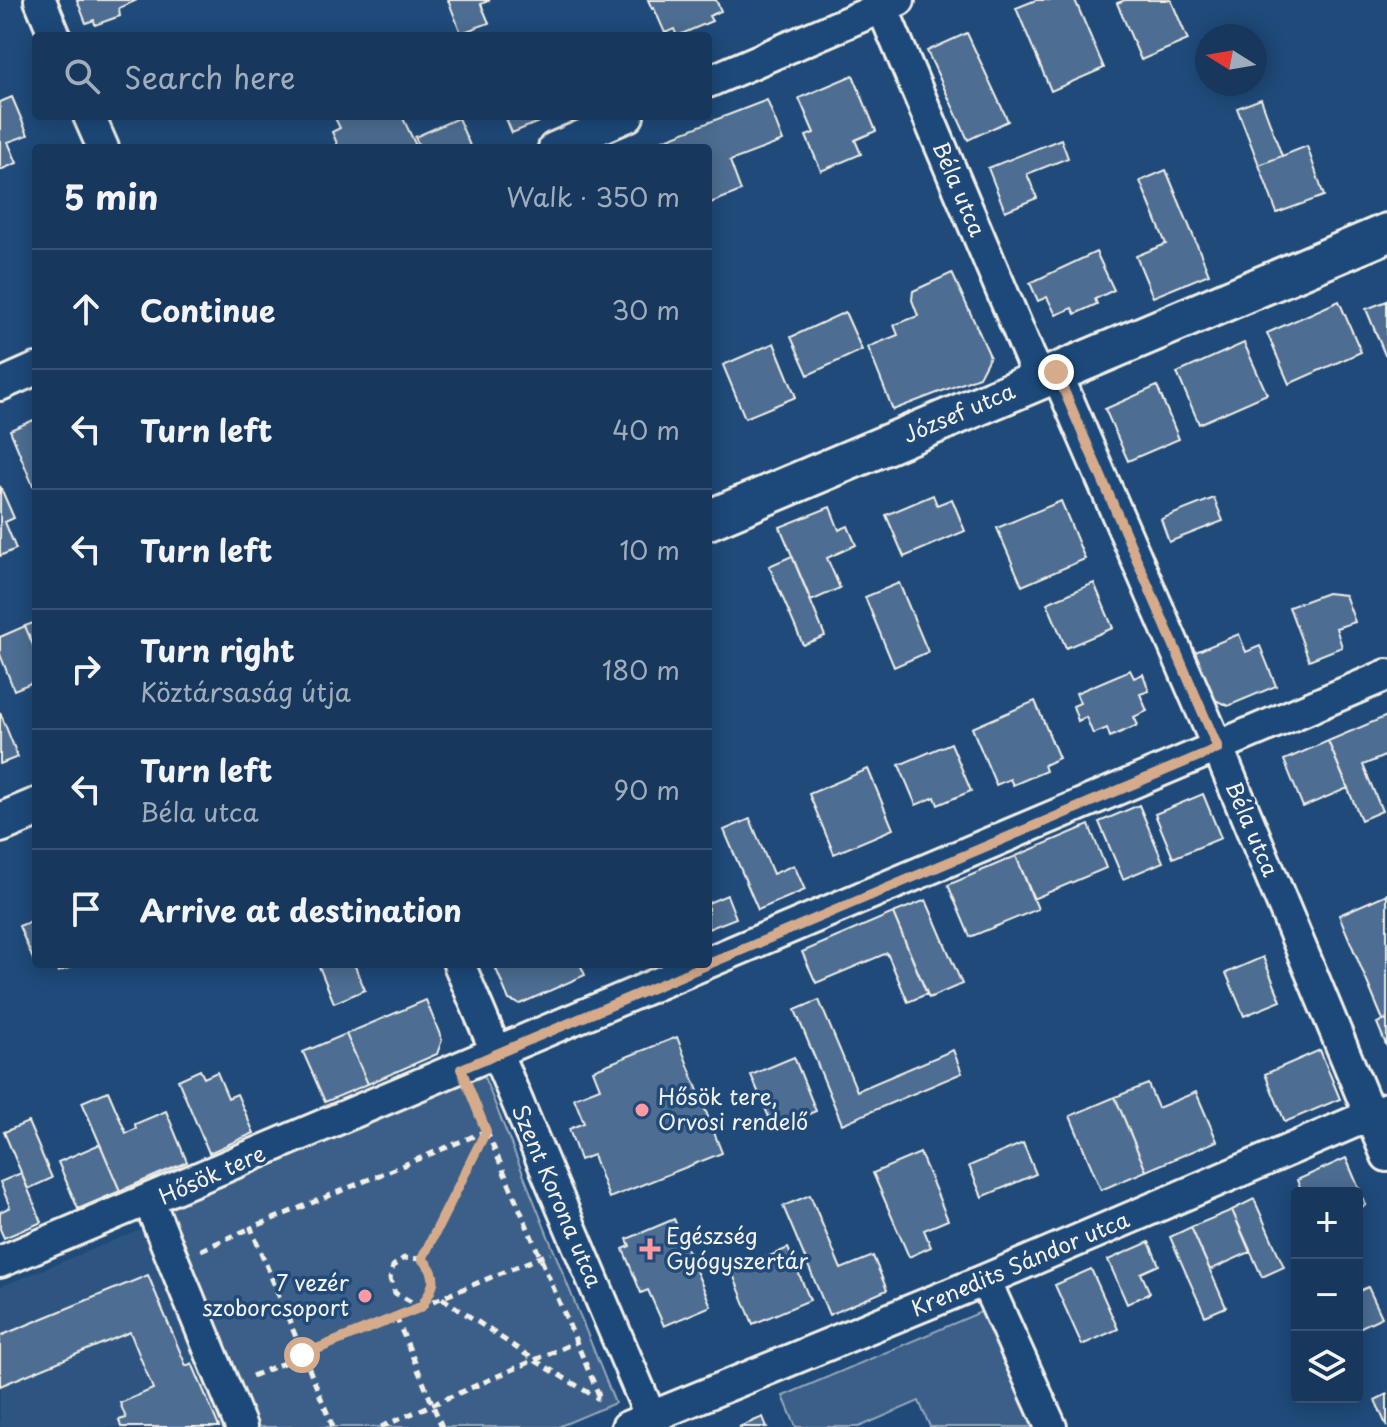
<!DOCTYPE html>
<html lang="en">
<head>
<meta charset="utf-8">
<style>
  :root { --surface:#17385c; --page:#244365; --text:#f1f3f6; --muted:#9eacbb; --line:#365272 }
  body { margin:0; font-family:"Playpen Sans",sans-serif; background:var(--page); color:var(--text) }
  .controls { position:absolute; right:24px; bottom:24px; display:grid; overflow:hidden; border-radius:8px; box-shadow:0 4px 20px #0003 }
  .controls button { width:72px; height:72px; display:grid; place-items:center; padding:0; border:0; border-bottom:2px solid var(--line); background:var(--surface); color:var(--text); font:40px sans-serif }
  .compass { position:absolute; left:1195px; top:24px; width:72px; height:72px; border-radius:50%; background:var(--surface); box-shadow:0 4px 20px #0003; rotate:281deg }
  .stop { position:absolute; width:24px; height:24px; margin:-18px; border:6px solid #d6ab8b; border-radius:50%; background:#fff }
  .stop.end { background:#d6ab8b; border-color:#fff; box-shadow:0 2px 8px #0008 }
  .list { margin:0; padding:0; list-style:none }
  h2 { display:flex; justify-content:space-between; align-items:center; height:104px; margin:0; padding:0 32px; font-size:34px }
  h2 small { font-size:26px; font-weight:400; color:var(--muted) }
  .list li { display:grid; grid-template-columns:52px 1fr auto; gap:24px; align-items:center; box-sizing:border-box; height:120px; padding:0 32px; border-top:2px solid var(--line) }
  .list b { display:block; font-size:30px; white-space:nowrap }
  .list p { margin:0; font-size:26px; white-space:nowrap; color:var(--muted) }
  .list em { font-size:26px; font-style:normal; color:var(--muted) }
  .icon { flex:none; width:44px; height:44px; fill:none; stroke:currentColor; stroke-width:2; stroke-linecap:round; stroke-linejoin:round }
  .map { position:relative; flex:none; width:1387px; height:1427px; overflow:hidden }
  .search { position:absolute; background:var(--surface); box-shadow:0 4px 20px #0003; left:32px; top:32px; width:680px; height:88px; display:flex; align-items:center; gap:20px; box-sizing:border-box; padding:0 28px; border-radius:8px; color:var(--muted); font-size:30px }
  .panel { position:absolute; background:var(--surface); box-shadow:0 4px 20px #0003; left:32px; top:144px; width:680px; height:824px; border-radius:8px }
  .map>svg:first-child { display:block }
  .built { fill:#2d5581 }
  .green { fill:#3a5f88; stroke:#97a8b8; stroke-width:2 }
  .building { fill:#4d6e92; stroke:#f4f1e8; stroke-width:2 }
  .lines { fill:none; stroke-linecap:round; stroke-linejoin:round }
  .minor-casing { stroke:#f4f1e8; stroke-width:36 }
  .tertiary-casing { stroke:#f4f1e8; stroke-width:44 }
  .path { stroke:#f4f1e8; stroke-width:5; stroke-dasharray:8 6; stroke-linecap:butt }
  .minor { stroke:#1f4a7a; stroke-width:30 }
  .tertiary { stroke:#1f4a7a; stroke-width:38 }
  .route { stroke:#d6ab8b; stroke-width:10 }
  .poi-dot { fill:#ff9aa2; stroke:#1f4a7a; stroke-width:3 }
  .labels { text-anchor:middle; stroke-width:7; stroke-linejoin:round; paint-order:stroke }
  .street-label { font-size:22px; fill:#f4f1e8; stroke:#1f4a7a }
  .poi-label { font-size:22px; fill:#f4f1e8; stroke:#1f4a7a; text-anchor:start }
</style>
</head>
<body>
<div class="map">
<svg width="1387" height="1427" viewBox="0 0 1387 1427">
  <rect width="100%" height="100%" fill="#1f4a7a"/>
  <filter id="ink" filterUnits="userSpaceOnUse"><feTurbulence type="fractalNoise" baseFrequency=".0125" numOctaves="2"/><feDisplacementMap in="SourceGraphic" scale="16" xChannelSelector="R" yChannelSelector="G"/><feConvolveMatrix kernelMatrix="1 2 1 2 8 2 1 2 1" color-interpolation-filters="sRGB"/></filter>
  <g filter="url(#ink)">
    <path class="built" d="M152,1225L234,1427H0V1287Z"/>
    <path class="green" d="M479,1064L615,1403L558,1427H258L163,1195Z
      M990,1308L1041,1427H930L919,1401L859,1427H796L783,1396Z"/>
    <path class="building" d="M77,0H137L119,8L120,16L95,25L94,20L86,23Z
      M448,0H490L481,4L489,23L461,33Z
      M648,0H716L721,11L709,16L712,21L677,36L674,29L665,33L654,8L652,9Z
      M1036,0H1075L1104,68L1051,91L1016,8Z
      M1125,0H1171L1188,40L1141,60L1117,3Z
      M967,33L1008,121L968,140L927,51Z
      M853,75L876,131L855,140L861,154L821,171L806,136L814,133L799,98Z
      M12,97L28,135L8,142L17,163L0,170V102Z
      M1261,99L1282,156L1259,165L1237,108Z
      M767,100L783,141L730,161L741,191L708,204V148H657L655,143Z
      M334,116H402L417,148H339L332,132L340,128Z
      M505,116H553L512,133Z
      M458,118L471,148H420L415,137Z
      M1061,139L1068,158L1027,174L1037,198L1005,211L988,168Z
      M1307,146L1324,196L1277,213L1259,165Z
      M1166,170L1209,274L1153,297L1136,256L1166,244L1140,181Z
      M1096,252L1114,290L1095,299L1097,304L1075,314L1072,308L1056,315L1047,297L1038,301L1030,283Z
      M952,273L990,356L979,377L893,410L868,347L898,335L894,325L918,316L912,300L913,291Z
      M1339,301L1361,352L1289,384L1267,333Z
      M1387,301V354L1385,355L1366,309Z
      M845,312L862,350L808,375L791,337Z
      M774,343L796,397L745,418L723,365Z
      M1244,343L1267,394L1199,424L1177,373Z
      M1157,386L1179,439L1128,461L1105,409Z
      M36,419V485L33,486L10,430Z
      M0,486L14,518L5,522L16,549L0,556Z
      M933,495L937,505L952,499L965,531L904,557L886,515Z
      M1214,498L1223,521L1169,542L1161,519Z
      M1061,501L1085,559L1022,586L997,528Z
      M830,507L839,530L848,526L856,545L827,558L840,588L811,601L780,527Z
      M792,556L825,636L803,645L769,566Z
      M899,583L928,652L894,667L865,597Z
      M1094,583L1113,628L1066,648L1047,603Z
      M1327,593L1345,595L1355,622L1336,628L1342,647L1309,660L1289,607Z
      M36,622V652L25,626Z
      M25,626L36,652V681L14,690L0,654V637Z
      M1239,634L1246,652L1260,646L1276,686L1228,706L1213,699L1193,653Z
      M1130,670L1134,678L1143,674L1149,691L1140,694L1147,711L1134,717L1138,725L1110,737L1107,728L1093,734L1086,717L1078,721L1073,706L1080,703L1076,693Z
      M1035,701L1059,758L1044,765L1046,771L1013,785L1010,779L996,785L972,728Z
      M0,712L18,757L0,764Z
      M1387,716V755L1363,765L1382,811L1361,820L1328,741Z
      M1328,741L1348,788L1303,807L1284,760Z
      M951,743L971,791L938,805L935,797L916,805L899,765Z
      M868,769L893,829L834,854L809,794Z
      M1203,794L1221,838L1173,858L1155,814Z
      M1139,805L1163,862L1123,879L1099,822Z
      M750,819L773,874L794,865L805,890L758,910L724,830Z
      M1089,825L1106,868L1033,899L1016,856Z
      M1016,856L1038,909L970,937L948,885Z
      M1387,894V1019L1383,1020L1339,915Z
      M727,895L736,918L708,929V903Z
      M926,900L962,984L929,998L893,913Z
      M893,913L927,994L908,1002L887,953L816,983L802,952Z
      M36,919V964H35L19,926Z
      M1263,957L1281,1001L1244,1016L1226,973Z
      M55,964H79L58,972Z
      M318,964H354L365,990L334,1003Z
      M494,964H580L585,975L520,1004L509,1000Z
      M426,1000L442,1040L437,1054L368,1084L346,1034Z
      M819,1000L857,1091L953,1050L962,1073L842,1124L795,1010Z
      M1387,1019V1047L1377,1023Z
      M346,1034L368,1084L325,1102L303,1052Z
      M677,1037L722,1153L609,1198L593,1155L580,1160L569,1129L584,1123L574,1098L600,1088L593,1070Z
      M1320,1050L1340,1099L1285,1122L1265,1074Z
      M794,1057L816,1111L774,1129L751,1075Z
      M200,1070L204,1078L217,1072L228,1098L237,1094L254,1133L209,1153L178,1080Z
      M1148,1084L1158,1108L1196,1092L1217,1141L1146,1171L1115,1097Z
      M108,1091L126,1133L136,1129L135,1124L166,1111L187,1162L120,1191L82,1102Z
      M1115,1097L1146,1171L1101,1190L1070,1116Z
      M28,1122L52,1178L28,1189L4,1132Z
      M1023,1143L1036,1174L982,1197L969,1166Z
      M100,1144L120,1191L78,1209L58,1162Z
      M920,1153L948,1220L924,1230L931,1247L909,1257L873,1173Z
      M1346,1158L1366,1205L1357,1209V1193H1302L1297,1180Z
      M21,1173L42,1222L4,1238L0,1229V1212L10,1207L0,1182Z
      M810,1195L841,1269L873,1256L887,1290L829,1315L783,1206Z
      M1254,1199L1284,1267L1262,1277L1232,1210Z
      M1232,1210L1250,1252L1210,1270L1191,1227Z
      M674,1219L711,1306L664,1326L648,1290L641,1293L623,1249L630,1246L627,1239Z
      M1191,1227L1226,1307L1205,1316L1170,1237Z
      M1149,1242L1159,1265L1141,1273L1150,1293L1127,1304L1108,1260Z
      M788,1248L810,1300L753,1324L732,1272Z
      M1091,1269L1118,1329L1082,1345L1055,1285Z
      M148,1275L186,1366L192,1363L219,1427H121L119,1420L126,1418L120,1403L153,1389L130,1332L0,1386V1336Z
      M1368,1287L1382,1317L1357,1329V1292Z
      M1387,1394V1427L1375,1400Z
      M763,1417L767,1427H739Z"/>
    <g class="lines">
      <g class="minor-casing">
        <path id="minor" d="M40,0L55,36
          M879,0L1039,379
          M708,82L899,0
          M89,116L103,148
          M554,148L628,116
          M1056,372L1218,748L1387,1156
          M0,385L36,369
          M459,964L655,1427
          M149,1201L241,1427
          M0,1262L1387,675
          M985,1280L1051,1427
          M627,1427L985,1280L1387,1108"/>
      </g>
      <g class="tertiary-casing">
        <path id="tertiary" d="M708,520L1387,233
          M0,823L36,808"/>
      </g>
      <path class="path" d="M470,1092L601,1400
        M201,1250L251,1228
        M422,1259L404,1258L393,1266L390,1279L395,1293L421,1307C433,1288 441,1276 422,1259L486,1132
        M442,1298L536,1361L599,1399
        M396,1317L442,1427
        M252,1376L550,1253
        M333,1427L251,1228L486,1131
        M381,1427L576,1342"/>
      <use href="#minor" class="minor"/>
      <use href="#tertiary" class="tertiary"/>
    </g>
  </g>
  <g class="lines" filter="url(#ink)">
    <path class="route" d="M302,1355L421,1307C433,1288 441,1276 422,1259L486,1131L461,1069L1218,748L1056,372"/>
  </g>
  <g class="poi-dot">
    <circle cx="642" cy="1110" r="8"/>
    <path d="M646 1237h8v8h8v8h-8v8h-8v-8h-8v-8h8z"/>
    <circle cx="365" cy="1296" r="8"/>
  </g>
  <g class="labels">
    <g class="street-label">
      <text transform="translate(959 189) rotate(67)" y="8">Béla utca</text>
      <text transform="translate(959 413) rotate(-23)" y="8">József utca</text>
      <text transform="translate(1252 829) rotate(67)" y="8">Béla utca</text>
      <text transform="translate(212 1175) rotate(-24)" y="8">Hősök tere</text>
      <text transform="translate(557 1196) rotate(67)" y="8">Szent Korona utca</text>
      <text transform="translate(1020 1264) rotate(-23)" y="8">Krenedits Sándor utca</text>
    </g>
    <g class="poi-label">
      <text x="658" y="1105">Hősök tere,<tspan x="658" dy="25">Orvosi rendelő</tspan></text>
      <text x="666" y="1244">Egészség<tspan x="666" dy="25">Gyógyszertár</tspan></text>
      <text x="349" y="1291" text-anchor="end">7 vezér<tspan x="349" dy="25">szoborcsoport</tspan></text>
    </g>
  </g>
</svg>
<div class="controls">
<button>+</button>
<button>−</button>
<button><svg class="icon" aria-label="layers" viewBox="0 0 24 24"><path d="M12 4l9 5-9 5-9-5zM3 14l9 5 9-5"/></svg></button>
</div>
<svg class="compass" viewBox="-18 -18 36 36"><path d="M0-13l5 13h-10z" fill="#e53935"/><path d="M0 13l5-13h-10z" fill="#9eacbb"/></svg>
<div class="stop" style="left:302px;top:1355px"></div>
<div class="stop end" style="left:1056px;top:372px"></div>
<div class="search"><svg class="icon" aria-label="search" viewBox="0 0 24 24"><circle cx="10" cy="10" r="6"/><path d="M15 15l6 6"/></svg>Search here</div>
<section class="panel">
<h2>5 min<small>Walk · 350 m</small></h2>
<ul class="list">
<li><svg class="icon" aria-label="ahead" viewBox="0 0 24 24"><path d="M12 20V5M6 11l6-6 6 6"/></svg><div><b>Continue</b></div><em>30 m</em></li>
<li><svg class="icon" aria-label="left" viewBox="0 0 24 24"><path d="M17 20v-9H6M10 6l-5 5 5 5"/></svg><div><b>Turn left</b></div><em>40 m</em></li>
<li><svg class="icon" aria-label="left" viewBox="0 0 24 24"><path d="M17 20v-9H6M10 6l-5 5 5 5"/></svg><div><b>Turn left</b></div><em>10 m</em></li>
<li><svg class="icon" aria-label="right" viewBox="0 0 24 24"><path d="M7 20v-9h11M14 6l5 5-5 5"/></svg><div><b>Turn right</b><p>Köztársaság útja</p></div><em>180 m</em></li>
<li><svg class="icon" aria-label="left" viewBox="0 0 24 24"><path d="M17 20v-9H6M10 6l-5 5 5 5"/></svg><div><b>Turn left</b><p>Béla utca</p></div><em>90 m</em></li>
<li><svg class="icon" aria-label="arrive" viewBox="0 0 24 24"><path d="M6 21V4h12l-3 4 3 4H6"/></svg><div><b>Arrive at destination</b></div></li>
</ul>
</section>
</div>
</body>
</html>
